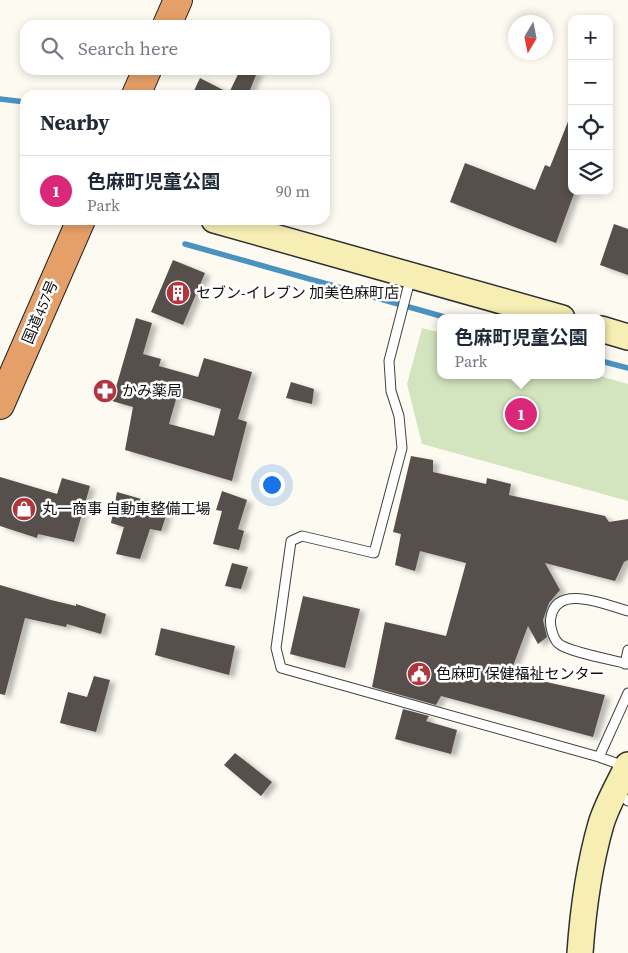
<!DOCTYPE html>
<html lang="en">
<head>
<meta charset="utf-8">
<style>
  :root { --surface:#fff; --page:#f2f2f3; --text:#1f2937; --muted:#747a83; --line:#e0e1e3; --accent:#db2777 }
  body { margin:0; font-family:"Source Serif 4","Noto Sans JP",serif; background:var(--page); color:var(--text) }
  .controls { position:absolute; right:15px; top:15px; display:grid; overflow:hidden; border-radius:10px; box-shadow:0 2px 8px #0003 }
  .controls button { width:45px; height:45px; display:grid; place-items:center; padding:0; border:0; border-bottom:1px solid var(--line); background:var(--surface); color:var(--text); font:25px sans-serif }
  .compass { position:absolute; left:508px; top:15px; width:45px; height:45px; border-radius:50%; background:var(--surface); box-shadow:0 2px 8px #0003; rotate:190deg }
  .you { position:absolute; left:271px; top:484px; width:18px; height:18px; margin:-12px; border:4px solid #fff; border-radius:50%; background:#1a73e8; box-shadow:0 0 0 8px #1a73e833 }
  .badge { display:grid; place-items:center; width:32px; height:32px; border-radius:50%; background:var(--accent); color:#fff; font-size:16px; font-weight:700 }
  .pin { position:absolute; translate:-50% -50%; border:2px solid #fff; box-shadow:0 1px 5px #0006 }
  .popup { position:absolute; left:437px; top:314px; width:168px; height:65px; box-sizing:border-box; display:grid; place-content:center; border-radius:10px; background:var(--surface); filter:drop-shadow(0 1px 4px #0005); font-size:16px; white-space:nowrap; color:var(--muted) }
  .popup b { font-size:19px; color:var(--text) }
  .popup::after { content:''; position:absolute; left:50%; top:100%; margin-left:-10px; border:10px solid transparent; border-top-color:var(--surface) }
  .list { margin:0; padding:0; list-style:none }
  h2 { display:flex; justify-content:space-between; align-items:center; height:65px; margin:0; padding:0 20px; font-size:21px }
  h2 small { font-size:16px; font-weight:400; color:var(--muted) }
  .list li { display:grid; grid-template-columns:32px 1fr auto; gap:15px; align-items:center; box-sizing:border-box; height:70px; padding:0 20px; border-top:1px solid var(--line) }
  .list b { display:block; font-size:19px; white-space:nowrap }
  .list p { margin:0; font-size:16px; white-space:nowrap; color:var(--muted) }
  .list em { font-size:16px; font-style:normal; color:var(--muted) }
  .icon { flex:none; width:28px; height:28px; fill:none; stroke:currentColor; stroke-width:2; stroke-linecap:round; stroke-linejoin:round }
  .map { position:relative; flex:none; width:628px; height:953px; overflow:hidden }
  .search { position:absolute; background:var(--surface); box-shadow:0 2px 8px #0003; left:20px; top:20px; width:310px; height:55px; display:flex; align-items:center; gap:12px; box-sizing:border-box; padding:0 18px; border-radius:15px; color:var(--muted); font-size:19px }
  .panel { position:absolute; background:var(--surface); box-shadow:0 2px 8px #0003; left:20px; top:90px; width:310px; height:135px; border-radius:15px }
  .map>svg:first-child { display:block }
  .grass { fill:#d3e5be }
  .lines { fill:none; stroke-linecap:round; stroke-linejoin:round }
  .stream { stroke:#4a92bf; stroke-width:5.5 }
  .building { fill:#56504c; fill-rule:evenodd; filter:url(#shadow) }
  .lane-casing { stroke:#414141; stroke-width:11 }
  .secondary-casing { stroke:#303030; stroke-width:28 }
  .highway-casing { stroke:#1f1f1f; stroke-width:30 }
  .lane { stroke:#fff; stroke-width:9 }
  .secondary { stroke:#f6eeb3; stroke-width:25 }
  .highway { stroke:#e59f68; stroke-width:28 }
  .labels { text-anchor:middle; stroke-width:5; stroke-linejoin:round; paint-order:stroke }
  .poi-label { font-size:15px; fill:#0e0e0e; stroke:#fff; text-anchor:start }
  .street-label { font-size:15px; fill:#0e0e0e; stroke:#fff }
</style>
</head>
<body>
<div class="map">
<svg width="628" height="953" viewBox="0 0 628 953">
  <defs>
    <filter id="shadow"><feDropShadow dx="5.5" dy="3" stdDeviation="2.5" flood-color="#0004"/></filter>
  </defs>
  <rect width="100%" height="100%" fill="#fdfbf1"/>
  <path class="grass" d="M422,328L441,333V375H596L628,384V501L422,444L407,384Z"/>
  <g class="lines">
    <path class="stream" d="M0,99L25,102
      M185,244L448,318
      M601,361L628,368"/>
  </g>
  <path class="building" d="M240,70H258L248,95H192L200,78L229,93Z
    M571,114L572,191H575L556,243L450,202L465,163L535,190L545,165L550,167Z
    M614,224L628,229V275L600,265Z
    M173,260L205,273L183,325L151,312Z
    M136,318L152,323L143,354L161,359L159,366L198,377L204,358L252,372L238,419L247,422L232,481L125,450L133,407L112,401ZM177,396L221,409L214,436L169,424Z
    M291,382L314,389L312,404L286,398Z
    M411,456L433,460V472L486,484L487,478L511,484L509,495L605,516L609,522L628,519V560L624,562L615,581L545,563L560,590L549,603L543,620L547,637L538,644L528,626L510,674L605,695L593,737L441,696L436,705L372,687L385,622L446,636L466,563L420,551L415,571L395,565L401,534L393,532Z
    M0,477L57,494L62,478L90,486L74,542L38,534L37,538L0,526Z
    M222,491L247,500L238,529L244,531L239,550L213,544L222,511L216,510Z
    M117,492L169,507L161,531L150,529L140,559L116,554L124,527L111,523Z
    M232,563L248,567L241,589L225,586Z
    M0,585L51,600L76,606V604L106,614L101,634L67,624L66,627L25,618L5,695L0,694Z
    M303,596L360,609L345,668L290,654Z
    M161,628L235,646L229,675L155,655Z
    M94,676L110,680L96,732L60,723L68,692L87,697Z
    M403,709L429,716L426,721L457,730L451,754L395,739Z
    M235,753L272,782L261,796L224,765Z"/>
  <g class="lines">
    <g class="lane-casing">
      <path id="lane" d="M411,276L389,361L391,391L399,416L402,448L374,553L302,536L291,541L276,648L281,668L599,757L627,767
        M628,611C606,605 557,583 551,617C549,624 553,638 558,643C567,652 614,660 628,664
        M625,664L628,650
        M599,757L628,693
        M616,792L628,801"/>
    </g>
    <g class="secondary-casing">
      <path id="secondary" d="M214,220L562,318
        M601,329L628,337
        M580,953C583,910 589,866 601,824C607,804 619,784 628,765"/>
    </g>
    <g class="highway-casing">
      <path id="highway" d="M167,25L178,0
        M136,95L147,70
        M0,405L81,220"/>
    </g>
    <use href="#lane" class="lane"/>
    <use href="#secondary" class="secondary"/>
    <use href="#highway" class="highway"/>
  </g>
  <defs>
    <g id="building-disc" transform="scale(1.25)"><circle r="9.5" fill="#b0353d" stroke="#fff"/><path d="M-4-6H4V6H1V3H-1V6H-4ZM-2.5-4.3h1.7v1.8h-1.7ZM.8-4.3h1.7v1.8H.8ZM-2.5-1h1.7V.8h-1.7ZM.8-1h1.7V.8H.8Z" fill="#fff"/></g>
    <g id="pharmacy-disc" transform="scale(1.25)"><circle r="9.5" fill="#b0353d" stroke="#fff"/><path d="M-2-6h4v4h4v4h-4v4h-4v-4h-4v-4h4Z" fill="#fff"/></g>
    <g id="shop-disc" transform="scale(1.25)"><circle r="9.5" fill="#b0353d" stroke="#fff"/><path d="M-5-2.5h2.3a2.7 3.5 0 0 1 5.4 0H5L5.5 6h-11ZM-1.5-2.5h3a1.5 2.3 0 0 0-3 0Z" fill="#fff"/></g>
    <g id="civic-disc" transform="scale(1.25)"><circle r="9.5" fill="#b0353d" stroke="#fff"/><path d="M-.6-6.5H3V-4.5H.6V-3L4-1V1h2V6H-6V1h2V-1L-.6-3ZM-1.2 2.5V6h2.4V2.5Z" fill="#fff"/></g>
  </defs>
  <g fill-rule="evenodd">
    <use href="#building-disc" x="178" y="293"/>
    <use href="#pharmacy-disc" x="105" y="391"/>
    <use href="#shop-disc" x="24" y="509"/>
    <use href="#civic-disc" x="419" y="674"/>
  </g>
  <g class="labels">
    <g class="poi-label">
      <text x="196" y="298">セブン-イレブン 加美色麻町店</text>
      <text x="122" y="396">かみ薬局</text>
      <text x="42" y="514">丸一商事 自動車整備工場</text>
      <text x="436" y="679">色麻町 保健福祉センター</text>
    </g>
    <g class="street-label">
      <text transform="translate(40 312) rotate(-67)" y="5">国道457号</text>
    </g>
  </g>
</svg>
<div class="controls">
<button>+</button>
<button>−</button>
<button><svg class="icon" aria-label="locate" viewBox="0 0 24 24"><circle cx="12" cy="12" r="6"/><path d="M12 2v4M12 18v4M2 12h4M18 12h4"/></svg></button>
<button><svg class="icon" aria-label="layers" viewBox="0 0 24 24"><path d="M12 4l9 5-9 5-9-5zM3 14l9 5 9-5"/></svg></button>
</div>
<svg class="compass" viewBox="-18 -18 36 36"><path d="M0-13l5 13h-10z" fill="#e53935"/><path d="M0 13l5-13h-10z" fill="#747a83"/></svg>
<div class="you"></div>
<div class="pin badge" style="left:521px;top:414px">1</div>
<div class="popup"><b>色麻町児童公園</b>Park</div>
<div class="search"><svg class="icon" aria-label="search" viewBox="0 0 24 24"><circle cx="10" cy="10" r="6"/><path d="M15 15l6 6"/></svg>Search here</div>
<section class="panel">
<h2>Nearby<small></small></h2>
<ul class="list">
<li><span class="badge">1</span><div><b>色麻町児童公園</b><p>Park</p></div><em>90 m</em></li>
</ul>
</section>
</div>
</body>
</html>
